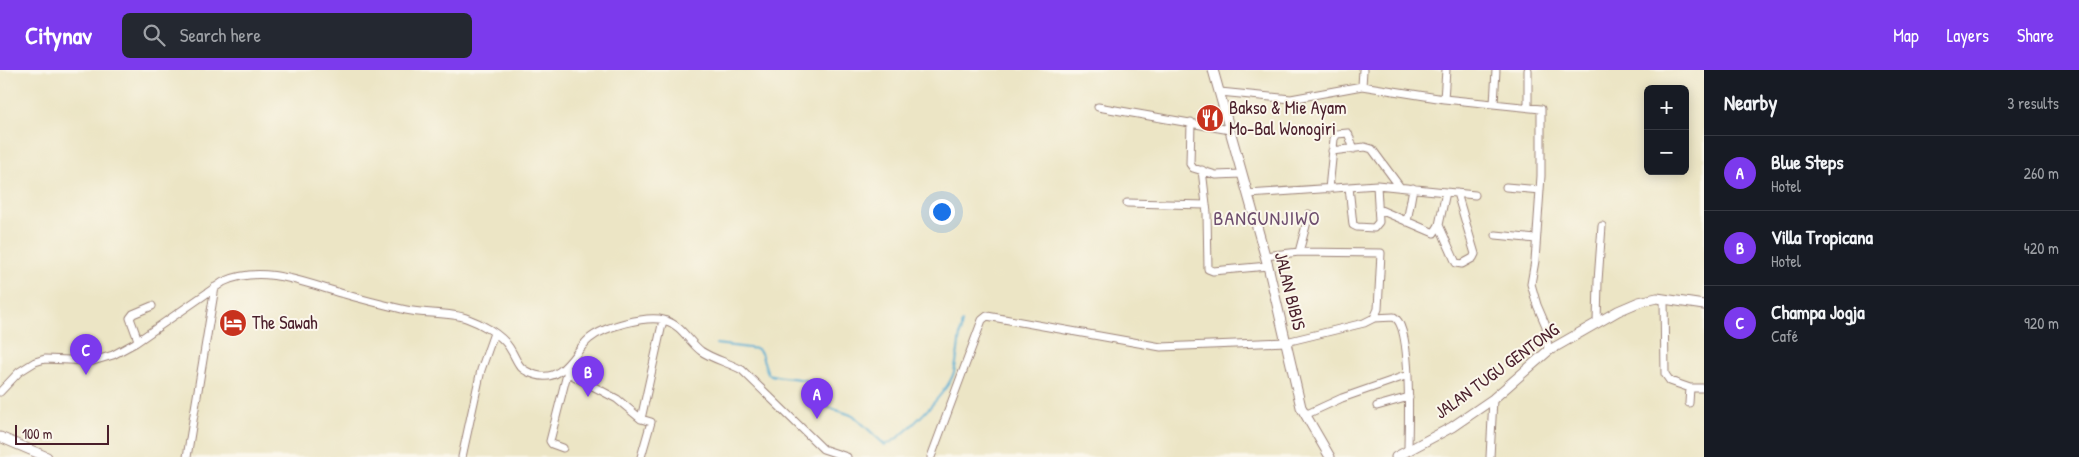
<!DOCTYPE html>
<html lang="en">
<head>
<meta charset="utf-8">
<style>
  :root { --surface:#171b24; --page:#242831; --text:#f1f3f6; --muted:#9ea1a6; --line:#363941; --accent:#7c3aed }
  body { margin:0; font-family:"Patrick Hand",sans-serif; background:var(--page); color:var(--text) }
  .controls { position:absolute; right:15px; top:15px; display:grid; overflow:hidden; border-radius:8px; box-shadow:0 2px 12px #0003 }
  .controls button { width:45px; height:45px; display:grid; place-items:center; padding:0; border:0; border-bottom:1px solid var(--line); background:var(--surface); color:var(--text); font:25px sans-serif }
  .scale { position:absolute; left:15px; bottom:12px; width:94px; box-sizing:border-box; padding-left:5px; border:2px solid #4a1f2b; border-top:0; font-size:14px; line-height:18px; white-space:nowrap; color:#4a1f2b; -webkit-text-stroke:4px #fbf7ec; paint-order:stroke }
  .you { position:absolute; left:941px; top:141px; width:18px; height:18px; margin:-12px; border:4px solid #fff; border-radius:50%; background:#1a73e8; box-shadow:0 0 0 8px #1a73e833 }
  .badge { display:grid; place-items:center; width:32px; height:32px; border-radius:50%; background:var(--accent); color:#fff; font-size:16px; font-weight:700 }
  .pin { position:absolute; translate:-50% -41px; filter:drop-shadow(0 1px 2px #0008) }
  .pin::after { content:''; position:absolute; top:26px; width:18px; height:15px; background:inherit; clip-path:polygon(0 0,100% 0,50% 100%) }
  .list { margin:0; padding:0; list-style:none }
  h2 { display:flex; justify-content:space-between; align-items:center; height:65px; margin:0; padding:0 20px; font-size:21px }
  h2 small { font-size:16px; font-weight:400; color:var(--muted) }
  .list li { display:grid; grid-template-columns:32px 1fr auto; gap:15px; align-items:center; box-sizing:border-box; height:75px; padding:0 20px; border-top:1px solid var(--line) }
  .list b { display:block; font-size:19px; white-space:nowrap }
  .list p { margin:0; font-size:16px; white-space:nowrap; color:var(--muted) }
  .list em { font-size:16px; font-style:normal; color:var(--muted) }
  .icon { flex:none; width:28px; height:28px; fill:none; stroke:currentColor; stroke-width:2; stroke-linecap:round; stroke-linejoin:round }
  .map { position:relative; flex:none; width:1704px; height:387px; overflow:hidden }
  header { display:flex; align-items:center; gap:30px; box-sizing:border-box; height:70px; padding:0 25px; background:var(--accent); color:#fff }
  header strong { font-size:24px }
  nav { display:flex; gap:28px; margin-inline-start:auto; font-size:18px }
  .search { width:350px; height:45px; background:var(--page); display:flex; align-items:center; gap:12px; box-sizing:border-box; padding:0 18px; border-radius:8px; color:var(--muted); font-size:19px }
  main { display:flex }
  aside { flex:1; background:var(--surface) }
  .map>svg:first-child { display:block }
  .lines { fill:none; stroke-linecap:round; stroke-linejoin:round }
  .stream { stroke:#54abd1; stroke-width:2 }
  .minor-casing { stroke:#9b8278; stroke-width:9 }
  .major-casing { stroke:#9b8278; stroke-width:11 }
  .minor { stroke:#fff; stroke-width:7 }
  .major { stroke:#fff; stroke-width:9 }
  .labels { text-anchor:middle; stroke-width:4; stroke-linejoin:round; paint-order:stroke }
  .poi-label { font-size:18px; fill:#4a1f2b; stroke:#fbf7ec; text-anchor:start }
  .street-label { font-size:18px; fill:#4a1f2b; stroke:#fbf7ec }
  .quarter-label { font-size:20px; letter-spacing:1px; fill:#6e4e6e; stroke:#fbf7ec }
</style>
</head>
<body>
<header>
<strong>Citynav</strong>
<div class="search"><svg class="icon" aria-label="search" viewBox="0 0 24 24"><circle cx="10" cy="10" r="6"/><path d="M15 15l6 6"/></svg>Search here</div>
<nav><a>Map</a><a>Layers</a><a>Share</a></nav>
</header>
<main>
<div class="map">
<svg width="1704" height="387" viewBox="0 0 1704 387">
  <rect width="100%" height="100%" fill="#fbf7ec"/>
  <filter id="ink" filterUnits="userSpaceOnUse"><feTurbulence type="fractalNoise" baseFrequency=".02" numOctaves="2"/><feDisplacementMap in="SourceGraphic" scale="10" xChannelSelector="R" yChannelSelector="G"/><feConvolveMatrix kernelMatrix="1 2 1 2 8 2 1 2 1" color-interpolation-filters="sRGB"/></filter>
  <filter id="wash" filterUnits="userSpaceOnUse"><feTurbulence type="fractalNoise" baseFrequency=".0096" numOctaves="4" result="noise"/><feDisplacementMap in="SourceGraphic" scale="20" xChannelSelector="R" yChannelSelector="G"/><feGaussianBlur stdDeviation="1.12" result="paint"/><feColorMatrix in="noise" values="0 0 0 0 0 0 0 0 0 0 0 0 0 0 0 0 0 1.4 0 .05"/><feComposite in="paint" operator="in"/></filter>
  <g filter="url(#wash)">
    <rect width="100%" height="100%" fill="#ece5c5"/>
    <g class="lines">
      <path class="stream" d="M716,274L757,279L761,283L768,304C785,310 803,305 818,316L822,335L854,346L885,375C902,369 949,321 954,302C958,288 959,267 962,252"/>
    </g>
  </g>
  <g filter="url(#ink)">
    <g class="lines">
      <g class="minor-casing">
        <path id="minor" d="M1528,0V37
          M1362,16L1363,0
          M1220,22L1291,29L1362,16L1444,29L1541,39V106L1535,191L1531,214L1537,235L1546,256L1548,281
          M1444,29L1446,0
          M1494,34L1496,0
          M1098,37L1230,60
          M1191,52L1190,94L1193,98L1216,105L1242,104
          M1332,81L1365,77L1372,79L1400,117
          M1202,100L1207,143L1208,199L1213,201L1268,196
          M1349,117L1353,155L1357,157L1374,158L1379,152L1377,115
          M1506,117L1540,120
          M1329,119L1334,69L1337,64L1348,63L1354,79
          M1248,124L1377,115L1475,125
          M1127,133L1206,135
          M1378,139L1434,163L1439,155L1446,122
          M1407,152L1413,118
          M1439,155L1456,193L1462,194L1473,188L1475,184L1457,123
          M1496,165L1536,169
          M1299,182L1309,144
          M1265,186L1299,182L1381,183L1378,239L1374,248
          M1664,229L1665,304L1670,311L1690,318L1689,333
          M1597,252L1598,211L1602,156
          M138,270L130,248L133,244L152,236
          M568,303L617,329L641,349L651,352L641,387
          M1690,318H1704
          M0,322L19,302L35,292L45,289L93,291L113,285L135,273L223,212C262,194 305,213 344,224C364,230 385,235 406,240C423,244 451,242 466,248C480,253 501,264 509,277C519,292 516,299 536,305C563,313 573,283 589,269C603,257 646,245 664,250C682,255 688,271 701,281C712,289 730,293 742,300L823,379L847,387
          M1377,336L1409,327
          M1305,345L1342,328L1408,305
          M641,349L663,250
          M563,378L552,374L550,371L568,300
          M187,387L215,217
          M462,387L481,300L494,263
          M931,387L982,250L987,246L1161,277L1286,272L1364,253L1374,248L1394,247C1413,257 1408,357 1408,380
          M1490,387L1493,329"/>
      </g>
      <g class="major-casing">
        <path id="major" d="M1213,0L1268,196L1301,337L1330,387
          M0,367L47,387
          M1396,387L1452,357L1493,329L1548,281L1618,241L1639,232L1657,228L1704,235"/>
      </g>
      <use href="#minor" class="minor"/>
      <use href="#major" class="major"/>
    </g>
  </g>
  <defs>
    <g id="restaurant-disc" transform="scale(1.4375)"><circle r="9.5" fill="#c8321e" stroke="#fbf7ec"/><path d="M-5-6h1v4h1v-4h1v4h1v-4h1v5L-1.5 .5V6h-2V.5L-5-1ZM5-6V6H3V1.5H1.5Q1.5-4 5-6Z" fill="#fff"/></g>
    <g id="hotel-disc" transform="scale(1.4375)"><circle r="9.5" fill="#c8321e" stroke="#fbf7ec"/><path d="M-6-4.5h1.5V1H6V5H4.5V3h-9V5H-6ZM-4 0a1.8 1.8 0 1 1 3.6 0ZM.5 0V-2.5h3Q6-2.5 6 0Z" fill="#fff"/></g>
  </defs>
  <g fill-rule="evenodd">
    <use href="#restaurant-disc" x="1210" y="48"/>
    <use href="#hotel-disc" x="233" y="253"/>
  </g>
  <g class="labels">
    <g class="poi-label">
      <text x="1229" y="44">Bakso &amp; Mie Ayam<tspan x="1229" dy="21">Mo-Bal Wonogiri</tspan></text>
      <text x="252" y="259">The Sawah</text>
    </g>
    <g class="street-label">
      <text transform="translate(1290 221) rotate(76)" y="6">JALAN BIBIS</text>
      <text transform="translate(1497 301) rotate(-36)" y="6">JALAN TUGU GENTONG</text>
    </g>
    <g class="quarter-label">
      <text x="1267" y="155">BANGUNJIWO</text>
    </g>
  </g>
</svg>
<div class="controls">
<button>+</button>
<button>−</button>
</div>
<div class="scale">100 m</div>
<div class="you"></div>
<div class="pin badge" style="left:817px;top:349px">A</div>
<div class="pin badge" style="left:588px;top:327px">B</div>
<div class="pin badge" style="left:86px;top:305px">C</div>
</div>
<aside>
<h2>Nearby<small>3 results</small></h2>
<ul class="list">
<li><span class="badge">A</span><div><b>Blue Steps</b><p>Hotel</p></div><em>260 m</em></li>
<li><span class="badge">B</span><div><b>Villa Tropicana</b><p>Hotel</p></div><em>420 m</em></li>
<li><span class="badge">C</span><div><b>Champa Jogja</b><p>Café</p></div><em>920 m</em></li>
</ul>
</aside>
</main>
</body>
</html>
